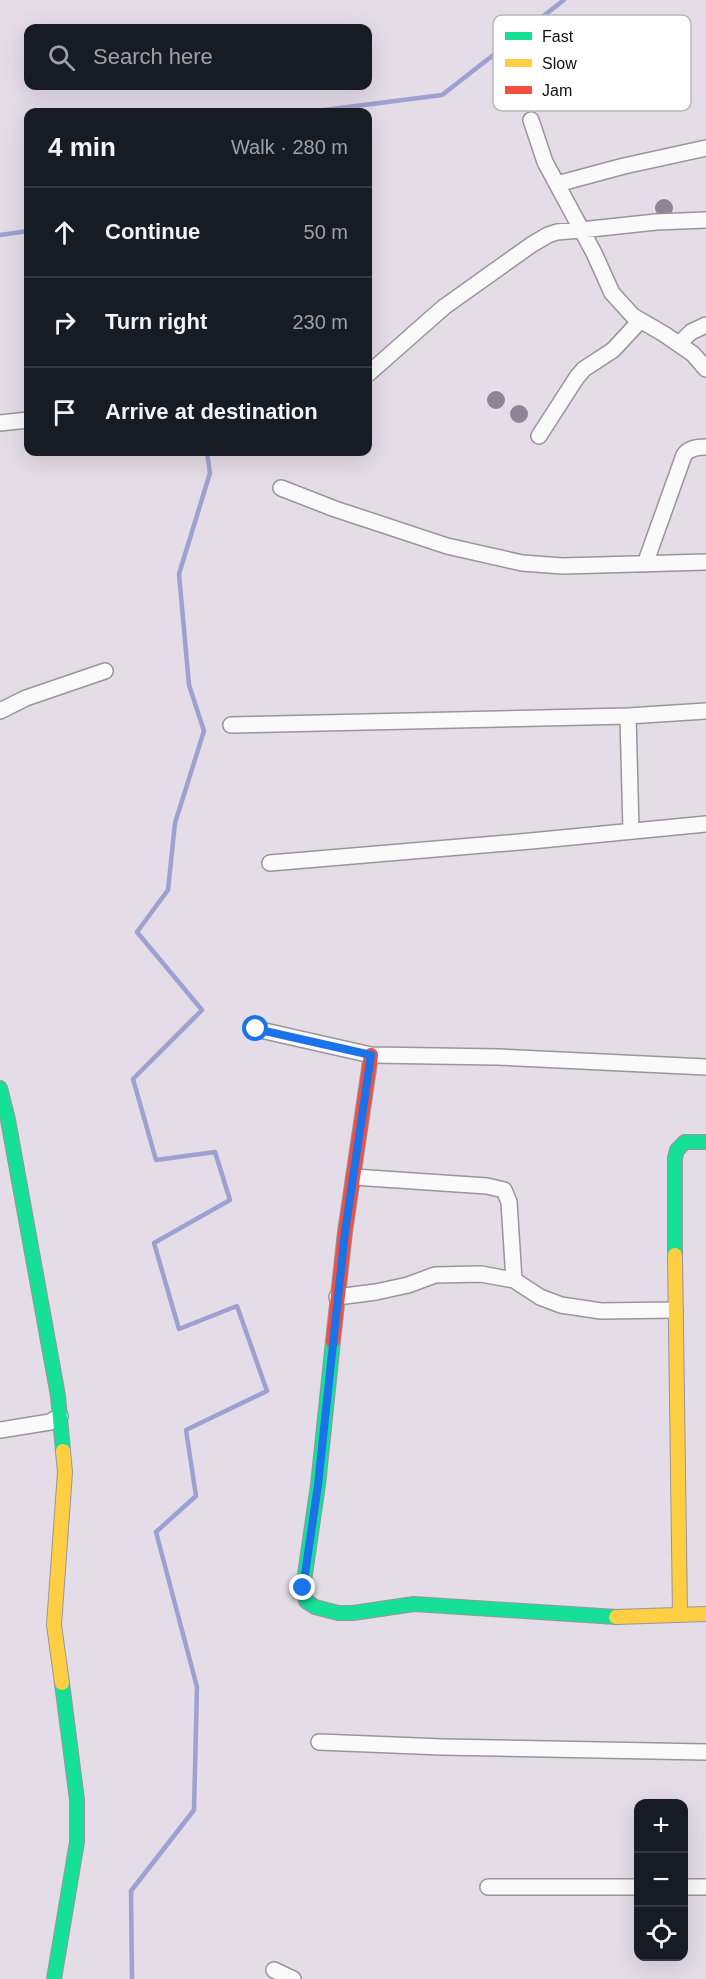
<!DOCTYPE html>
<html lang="en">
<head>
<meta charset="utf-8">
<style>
  :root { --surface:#171b24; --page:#20242c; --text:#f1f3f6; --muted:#9ea1a6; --line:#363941 }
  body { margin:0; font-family:Arial,sans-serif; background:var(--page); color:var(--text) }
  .controls { position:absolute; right:18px; bottom:18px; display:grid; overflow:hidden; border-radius:12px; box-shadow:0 6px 24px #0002 }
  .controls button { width:54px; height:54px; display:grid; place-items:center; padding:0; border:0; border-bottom:2px solid var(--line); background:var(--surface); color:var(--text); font:30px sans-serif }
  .stop { position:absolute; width:18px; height:18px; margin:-14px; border:4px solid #1a73e8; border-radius:50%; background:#fff }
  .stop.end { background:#1a73e8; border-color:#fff; box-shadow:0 2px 6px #0008 }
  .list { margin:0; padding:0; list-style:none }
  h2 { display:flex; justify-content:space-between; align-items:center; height:78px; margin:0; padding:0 24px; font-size:26px }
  h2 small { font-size:20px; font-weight:400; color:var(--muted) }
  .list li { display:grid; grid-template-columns:39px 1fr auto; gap:18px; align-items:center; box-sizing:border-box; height:90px; padding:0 24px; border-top:2px solid var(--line) }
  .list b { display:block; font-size:22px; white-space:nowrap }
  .list em { font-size:20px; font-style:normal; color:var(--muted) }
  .icon { flex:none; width:33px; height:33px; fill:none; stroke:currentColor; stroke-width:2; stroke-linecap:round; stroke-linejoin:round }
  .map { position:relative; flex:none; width:706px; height:1979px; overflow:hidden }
  .search { position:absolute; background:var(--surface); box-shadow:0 6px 24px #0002; left:24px; top:24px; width:348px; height:66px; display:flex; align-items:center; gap:15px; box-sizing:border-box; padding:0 21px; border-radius:12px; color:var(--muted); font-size:22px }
  .panel { position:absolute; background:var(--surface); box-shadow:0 6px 24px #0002; left:24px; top:108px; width:348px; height:348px; border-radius:12px }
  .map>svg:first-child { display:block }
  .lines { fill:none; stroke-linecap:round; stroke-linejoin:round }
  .stream { stroke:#9ea0d1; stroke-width:4.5 }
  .building { fill:#8d8595 }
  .street-casing { stroke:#9a949b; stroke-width:18 }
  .fast-casing { stroke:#9a949b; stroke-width:16 }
  .slow-casing { stroke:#9a949b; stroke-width:16 }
  .jam-casing { stroke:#9a949b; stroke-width:16 }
  .street { stroke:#fbfafb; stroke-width:15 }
  .fast { stroke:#16e098; stroke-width:14 }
  .slow { stroke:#ffcf43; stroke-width:14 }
  .jam { stroke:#f24e42; stroke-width:14 }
  .route { stroke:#1a73e8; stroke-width:8 }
  .key { fill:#fff; stroke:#b8b7b8; stroke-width:1.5 }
  .key-label { font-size:16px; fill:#130f14 }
</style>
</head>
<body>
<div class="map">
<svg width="706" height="1979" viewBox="0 0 706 1979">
  <rect width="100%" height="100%" fill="#e4dce6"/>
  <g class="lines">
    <path class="stream" d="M309,112L442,95L564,0
      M0,235L28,231
      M132,1979L131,1891L194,1810L197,1687L156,1532L196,1496L186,1430L267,1391L237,1306L179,1329L154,1243L230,1200L215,1152L156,1160L133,1079L202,1010L137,932L168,890L175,823L204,731L189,685L179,574L210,473L207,452"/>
  </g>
  <path class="building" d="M655 208a9 9 0 1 1 18 0a9 9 0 1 1-18 0Z
    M487 400a9 9 0 1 1 18 0a9 9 0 1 1-18 0Z
    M510 414a9 9 0 1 1 18 0a9 9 0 1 1-18 0Z"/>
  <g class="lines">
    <g class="street-casing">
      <path id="street" d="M531,120L545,162L594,253L612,293L633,316L664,334L693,354L706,369
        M557,184L624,166L706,148
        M679,344L691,332L706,325
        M368,374L444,307L531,245L548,235L557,232L581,230L656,222L706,220
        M0,423L28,420
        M539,436L577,377L584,369L613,350L640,321
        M281,488L335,509L447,546L522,563L563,566L706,562
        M645,564L684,455C689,448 697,447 706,447
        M0,711L26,698L105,671
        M628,716L631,830
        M231,725L628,716L706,711
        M270,863L531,841L706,824
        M256,1029L371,1055L498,1057L706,1067
        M354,1177L487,1186L504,1190L509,1202L514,1280
        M337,1297L376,1292L408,1285L435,1275L481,1274L514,1280L540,1297L561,1305L601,1311L675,1310
        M0,1430L50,1422L60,1416
        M319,1742L442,1747L706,1752
        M488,1887H638
        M684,1887H706
        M274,1970L293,1979"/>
    </g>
    <g class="fast-casing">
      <path id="fast" d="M0,1088L8,1120L58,1396L63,1451
        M675,1255V1158L677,1150L685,1142H706
        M333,1341L318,1485L303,1588L306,1601L315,1607L338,1613H353L414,1604L616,1617
        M54,1979L77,1842V1800L62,1683"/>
    </g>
    <g class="slow-casing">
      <path id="slow" d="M675,1255L680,1615
        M616,1617L706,1614
        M62,1683L54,1625L65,1472L63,1451"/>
    </g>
    <g class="jam-casing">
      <path id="jam" d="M333,1341L345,1232L371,1055"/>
    </g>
    <use href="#street" class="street"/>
    <use href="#fast" class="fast"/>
    <use href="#slow" class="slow"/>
    <use href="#jam" class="jam"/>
  </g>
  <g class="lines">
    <path class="route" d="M256,1029L371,1055L345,1232L318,1485L303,1588"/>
  </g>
  <rect x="493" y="15" width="198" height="96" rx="9" class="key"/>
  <rect x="505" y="32" width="27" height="8" fill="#16e098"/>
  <rect x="505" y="59" width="27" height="8" fill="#ffcf43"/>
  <rect x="505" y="86" width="27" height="8" fill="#f24e42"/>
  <g class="key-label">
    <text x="542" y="42">Fast</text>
    <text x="542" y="69">Slow</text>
    <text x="542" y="96">Jam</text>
  </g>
</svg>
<div class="controls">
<button>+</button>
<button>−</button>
<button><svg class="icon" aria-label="locate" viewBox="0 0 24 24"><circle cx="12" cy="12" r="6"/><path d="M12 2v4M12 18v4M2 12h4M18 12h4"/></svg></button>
</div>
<div class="stop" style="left:256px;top:1029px"></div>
<div class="stop end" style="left:303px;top:1588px"></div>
<div class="search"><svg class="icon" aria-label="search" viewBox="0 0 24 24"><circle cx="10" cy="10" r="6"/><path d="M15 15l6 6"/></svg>Search here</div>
<section class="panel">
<h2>4 min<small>Walk · 280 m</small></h2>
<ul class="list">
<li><svg class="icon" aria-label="ahead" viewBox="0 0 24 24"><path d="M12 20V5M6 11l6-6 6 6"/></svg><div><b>Continue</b></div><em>50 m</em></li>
<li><svg class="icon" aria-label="right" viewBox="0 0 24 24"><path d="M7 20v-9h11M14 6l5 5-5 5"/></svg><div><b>Turn right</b></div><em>230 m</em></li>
<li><svg class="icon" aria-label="arrive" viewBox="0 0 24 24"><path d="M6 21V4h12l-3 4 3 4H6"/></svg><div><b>Arrive at destination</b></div></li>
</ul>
</section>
</div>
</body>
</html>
